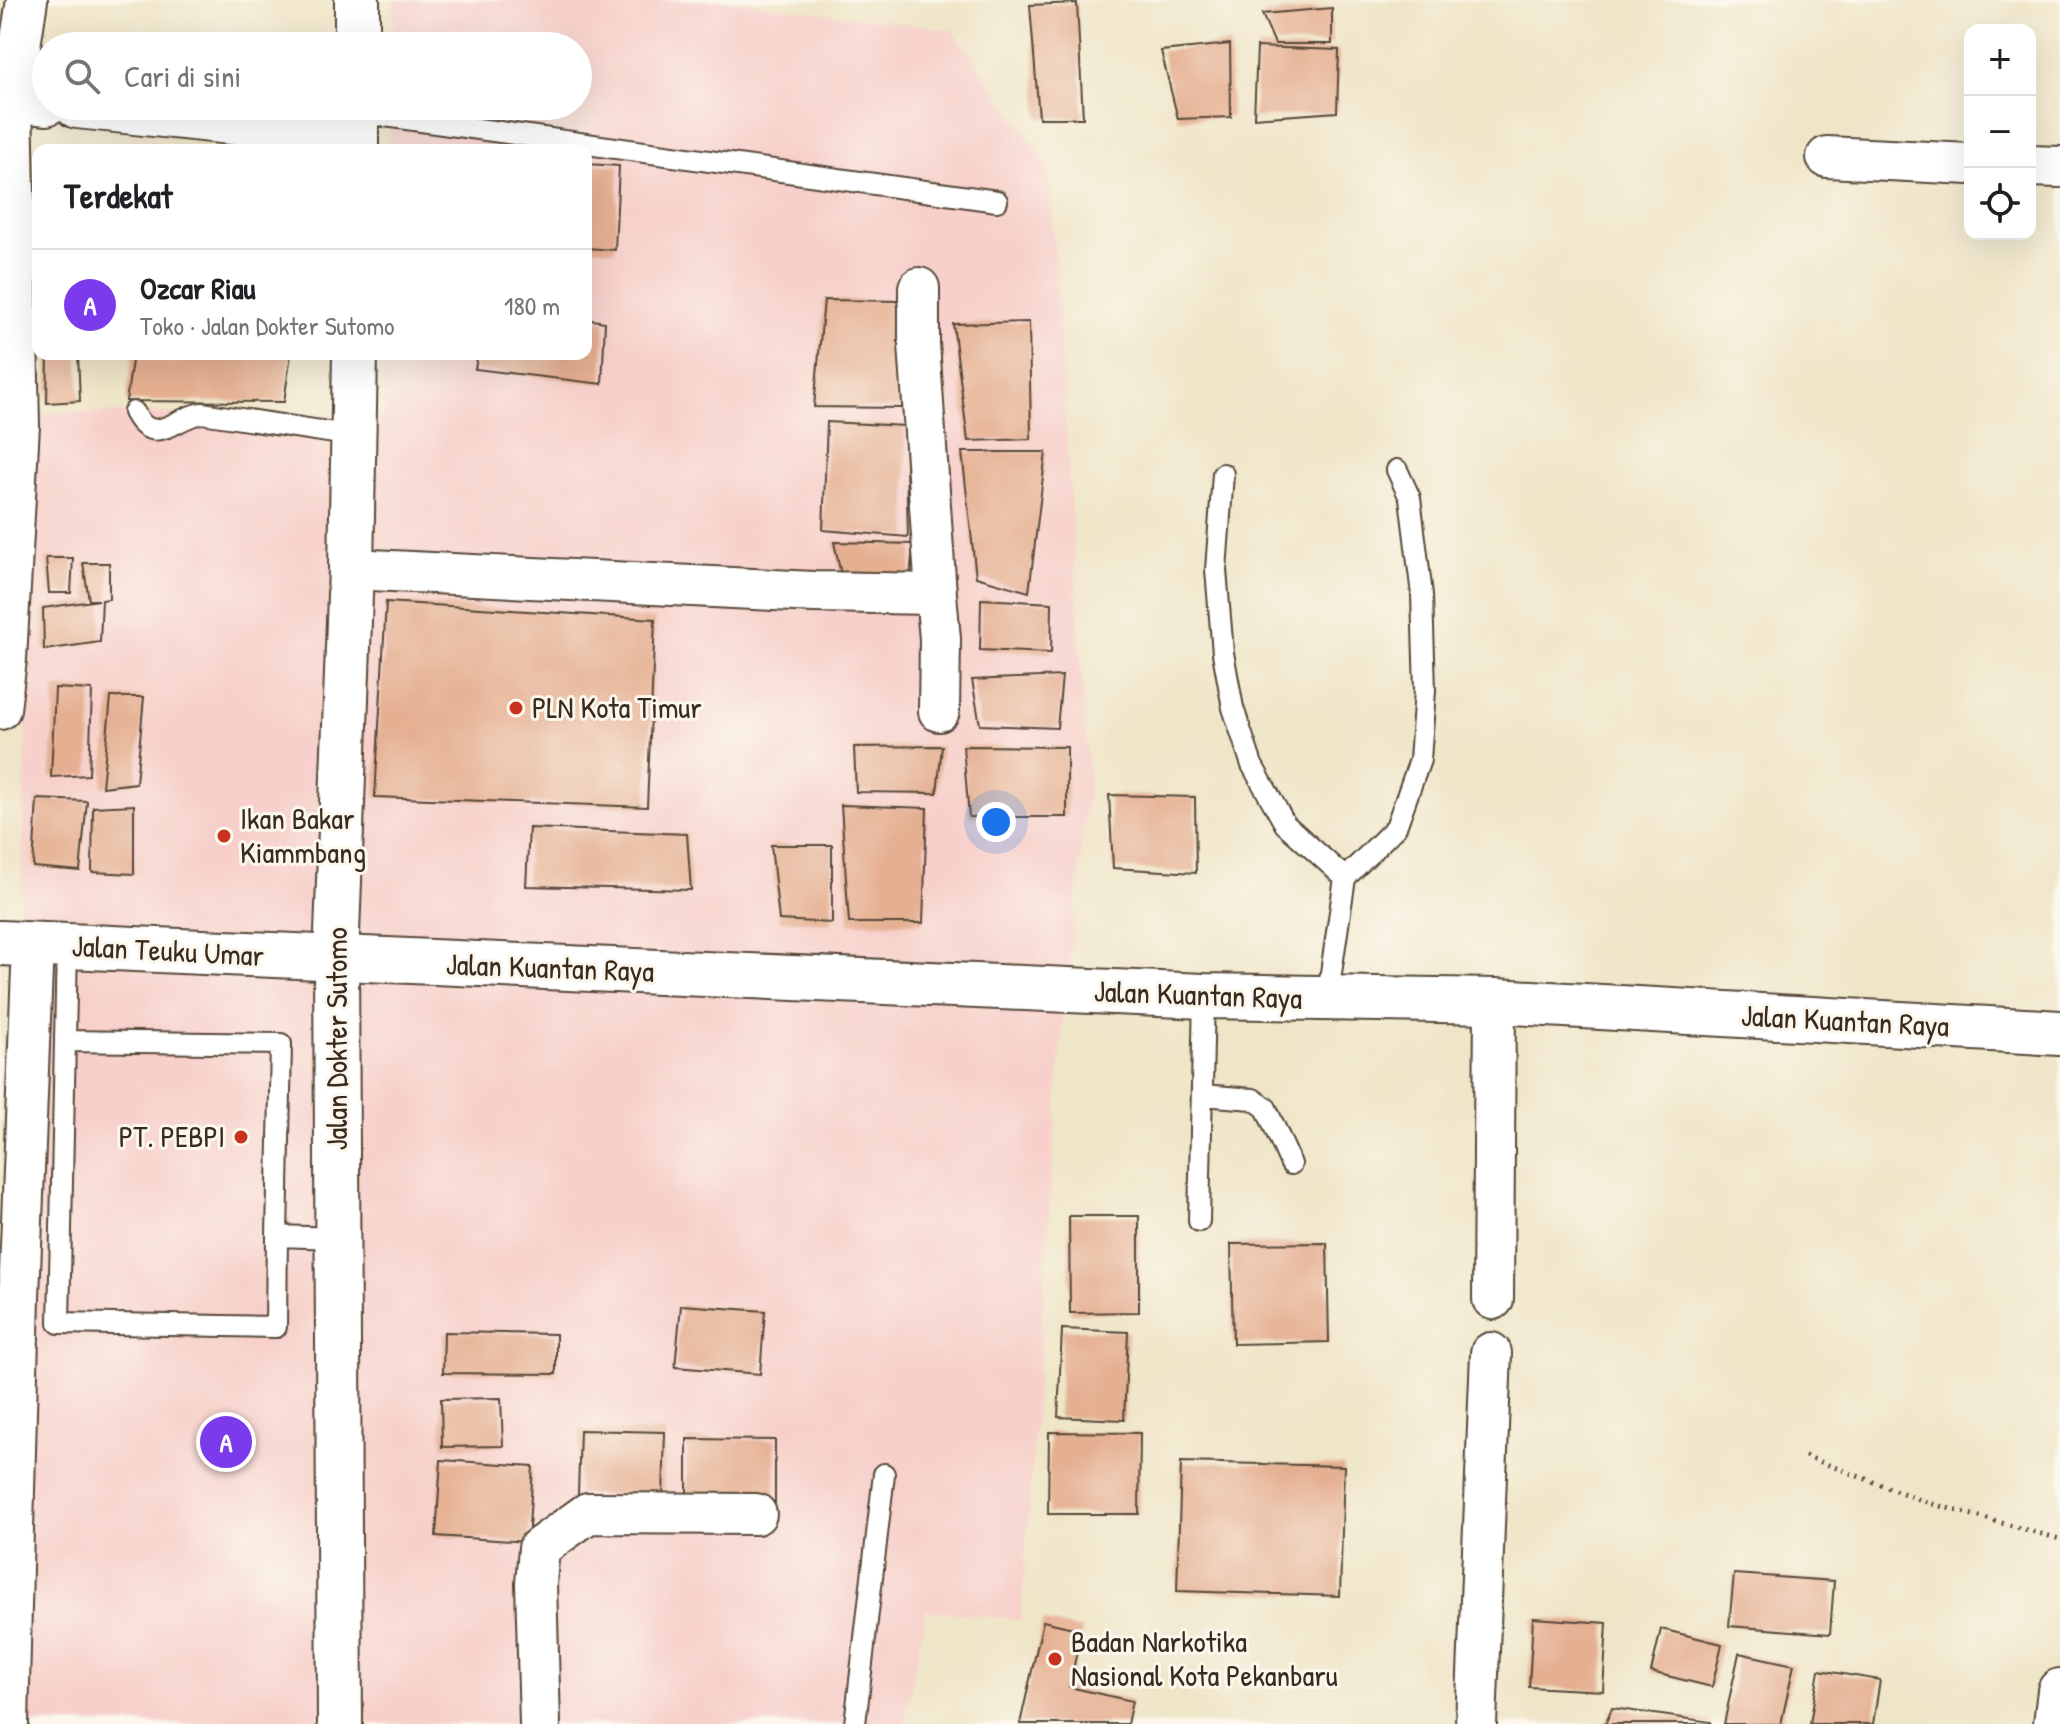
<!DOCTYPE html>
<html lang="id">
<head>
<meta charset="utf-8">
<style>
  :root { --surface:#fff; --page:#f6f6f6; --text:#202124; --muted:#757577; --line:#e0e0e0; --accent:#7c3aed }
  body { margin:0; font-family:"Patrick Hand",sans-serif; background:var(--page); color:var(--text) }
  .controls { position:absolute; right:24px; top:24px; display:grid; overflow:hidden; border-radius:16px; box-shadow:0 8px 32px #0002 }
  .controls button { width:72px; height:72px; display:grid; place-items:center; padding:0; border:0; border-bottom:2px solid var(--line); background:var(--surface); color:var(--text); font:40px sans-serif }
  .you { position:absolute; left:996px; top:822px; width:28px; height:28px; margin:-20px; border:6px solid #fff; border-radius:50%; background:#1a73e8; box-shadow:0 0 0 12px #1a73e833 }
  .badge { display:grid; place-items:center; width:52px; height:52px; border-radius:50%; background:var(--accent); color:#fff; font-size:26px; font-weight:700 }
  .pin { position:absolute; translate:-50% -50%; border:4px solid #fff; box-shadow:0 2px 8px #0006 }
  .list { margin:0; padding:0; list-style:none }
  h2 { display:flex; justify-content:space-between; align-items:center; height:104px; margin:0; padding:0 32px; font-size:34px }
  h2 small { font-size:26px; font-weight:400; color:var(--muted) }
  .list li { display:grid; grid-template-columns:52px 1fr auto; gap:24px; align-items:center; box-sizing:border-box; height:112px; padding:0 32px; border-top:2px solid var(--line) }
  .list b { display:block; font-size:30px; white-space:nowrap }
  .list p { margin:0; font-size:26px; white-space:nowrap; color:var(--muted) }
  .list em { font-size:26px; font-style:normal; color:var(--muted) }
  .icon { flex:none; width:44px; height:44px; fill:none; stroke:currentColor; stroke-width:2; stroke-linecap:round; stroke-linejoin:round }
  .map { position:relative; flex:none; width:2060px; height:1724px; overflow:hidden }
  .search { position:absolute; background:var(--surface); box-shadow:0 8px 32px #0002; left:32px; top:32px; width:560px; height:88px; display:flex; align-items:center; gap:20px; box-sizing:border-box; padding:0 28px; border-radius:44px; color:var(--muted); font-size:30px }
  .panel { position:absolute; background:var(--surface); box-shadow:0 8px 32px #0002; left:32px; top:144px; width:560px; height:216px; border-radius:16px }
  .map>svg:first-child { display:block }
  .built { fill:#f7d0cb }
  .building { fill:#e5af91 }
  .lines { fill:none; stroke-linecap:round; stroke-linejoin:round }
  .service-casing { stroke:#564637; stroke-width:24 }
  .minor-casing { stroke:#564637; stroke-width:44 }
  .tertiary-casing { stroke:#564637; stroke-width:48 }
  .secondary-casing { stroke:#564637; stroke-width:48 }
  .path { stroke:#564637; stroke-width:5; stroke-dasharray:2 6; stroke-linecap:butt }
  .service { stroke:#fff; stroke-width:20 }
  .minor { stroke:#fff; stroke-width:40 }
  .tertiary { stroke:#fff; stroke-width:44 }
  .secondary { stroke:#fff; stroke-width:44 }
  .poi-dot { fill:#c8321e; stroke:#fbf7ec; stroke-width:3 }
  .labels { text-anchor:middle; stroke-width:6; stroke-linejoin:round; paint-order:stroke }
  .poi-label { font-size:30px; fill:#3b2a1e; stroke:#fbf7ec; text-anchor:start }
  .street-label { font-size:30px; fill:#3b2a1e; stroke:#fbf7ec }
</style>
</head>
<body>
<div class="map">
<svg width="2060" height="1724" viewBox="0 0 2060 1724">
  <rect width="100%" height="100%" fill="#fbf7ec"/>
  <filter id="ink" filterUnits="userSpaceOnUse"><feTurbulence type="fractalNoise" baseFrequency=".0125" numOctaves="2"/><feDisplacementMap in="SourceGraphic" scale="16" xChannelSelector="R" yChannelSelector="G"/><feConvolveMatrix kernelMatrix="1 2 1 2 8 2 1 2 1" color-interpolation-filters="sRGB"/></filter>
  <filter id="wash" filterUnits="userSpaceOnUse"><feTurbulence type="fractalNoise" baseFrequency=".006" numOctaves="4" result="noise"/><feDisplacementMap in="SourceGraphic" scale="32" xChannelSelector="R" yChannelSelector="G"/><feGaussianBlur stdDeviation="1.8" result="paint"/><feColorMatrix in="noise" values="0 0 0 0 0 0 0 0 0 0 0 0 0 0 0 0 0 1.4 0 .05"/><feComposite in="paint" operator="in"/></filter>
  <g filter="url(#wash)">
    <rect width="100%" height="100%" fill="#efe5c7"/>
    <path class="built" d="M394,0H724L953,30L1049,167L1089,782L1062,1029L1021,1620L926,1610L904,1724H0V1569L36,412L383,416L385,354H586V150H390L391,106H578V46H393Z"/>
    <g id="blocks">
      <path class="building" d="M1077,3L1083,118H1039L1030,5Z
        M1332,8V44H1275L1262,14Z
        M1230,44L1231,117L1178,119L1161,51Z
        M1257,47L1339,50L1337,112L1254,118Z
        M586,164L619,166L615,250L586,248Z
        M824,300L903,301L902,408L814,407Z
        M586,319L605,322L602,384L475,369L478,354H586Z
        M1029,322L1031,439L968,441L953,324Z
        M48,354H78L80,401L47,403Z
        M133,354H291L284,402L126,401Z
        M827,422L905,426L908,537L823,530Z
        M962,452H1046L1029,592L976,577Z
        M834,542L913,544L910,579H842Z
        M46,558H73L71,593H49Z
        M83,563H109V599L102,600L100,642L44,650L43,608L99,600H89Z
        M981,599L1052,603L1051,653L980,650Z
        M386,602L655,619L647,807L375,797Z
        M1062,676L1057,728L980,725L972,680Z
        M55,688L92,690L89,775L51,777Z
        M111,697H144L136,783L102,787Z
        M942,746L937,793L856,792L854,747Z
        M963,746L1067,747V817H969Z
        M1109,795L1195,797L1196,873L1113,868Z
        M37,799L87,801L80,871L33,867Z
        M134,805V874L92,872L93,807Z
        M841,805L927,808L923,923H849Z
        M529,828L687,834L691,890L526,886Z
        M771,845H832V923L779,920Z
        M1069,1216H1139V1312L1070,1313Z
        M1327,1243L1329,1342L1233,1344L1231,1244Z
        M681,1305L765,1311L760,1374L675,1367Z
        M1062,1329L1128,1332L1124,1420L1058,1417Z
        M444,1332L556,1334V1374L443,1373Z
        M501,1398L503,1446L442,1447L441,1399Z
        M580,1430L665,1432L663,1496L578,1494Z
        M1049,1432L1140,1433L1139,1514H1048Z
        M687,1439L775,1440V1503L687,1501Z
        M441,1460L533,1466L528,1542L436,1536Z
        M1181,1462L1344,1466L1340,1596L1177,1591Z
        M1734,1574L1834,1581L1830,1634L1729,1626Z
        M1533,1618L1607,1623L1603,1691L1529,1687Z
        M1043,1621L1082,1630L1069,1687L1132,1701L1127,1724H1020Z
        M1661,1629L1722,1644L1712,1687L1651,1672Z
        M1739,1653L1794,1665L1781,1724H1724Z
        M1819,1670L1880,1680L1873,1724H1810Z
        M1612,1708L1711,1722V1724H1605Z"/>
    </g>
  </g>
  <g filter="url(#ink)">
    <use href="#blocks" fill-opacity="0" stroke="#564637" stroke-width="2"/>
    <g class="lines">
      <g class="service-casing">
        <path id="service" d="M356,112L997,201
          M134,412C153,449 175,417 202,413L354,436
          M1223,474L1216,570L1223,653L1233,708L1252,765L1285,824L1345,878
          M67,946L59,1323L276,1327L277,1236L337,1238
          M1327,1000L1345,878L1396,827L1420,760L1425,690L1422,595L1410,498L1397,470
          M65,1041L281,1044L277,1236
          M1202,1095L1253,1099L1266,1108L1291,1164
          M1199,1221L1204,996
          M855,1724L884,1474"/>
      </g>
      <g class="minor-casing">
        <path id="minor" d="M1827,157L1970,164
          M2030,166L2060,167
          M351,569L814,592L936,594L919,344V288
          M936,594L940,639L939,711
          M0,709L6,659L19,425L12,99L27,0
          M1493,1299L1495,1001
          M8,1724L19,1296L33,944
          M540,1724L536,1583L539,1548L588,1513L756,1514
          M1476,1724L1491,1353"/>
      </g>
      <g class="tertiary-casing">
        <path id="tertiary" d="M0,98L46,103
          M77,106L356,135
          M0,943L1204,996L1495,1001L2060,1033
          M2056,1724L2060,1691"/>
      </g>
      <g class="secondary-casing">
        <path id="secondary" d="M357,46V0
          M356,150V106
          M340,1724L336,959L351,569L355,354"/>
      </g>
      <path class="path" d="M1805,1456L1929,1503L2060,1539"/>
      <use href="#service" class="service"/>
      <use href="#minor" class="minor"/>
      <use href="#tertiary" class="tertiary"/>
      <use href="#secondary" class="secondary"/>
    </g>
  </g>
  <g class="poi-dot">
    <circle cx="516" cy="708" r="8"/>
    <circle cx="224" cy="836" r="8"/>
    <circle cx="241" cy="1137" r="8"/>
    <circle cx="1055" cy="1659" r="8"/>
  </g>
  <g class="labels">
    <g class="poi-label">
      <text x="532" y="718">PLN Kota Timur</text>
      <text x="240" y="829">Ikan Bakar<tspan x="240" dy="34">Kiammbang</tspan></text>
      <text x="225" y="1147" text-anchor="end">PT. PEBPI</text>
      <text x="1071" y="1652">Badan Narkotika<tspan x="1071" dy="34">Nasional Kota Pekanbaru</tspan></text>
    </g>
    <g class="street-label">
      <text transform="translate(168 951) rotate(3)" y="10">Jalan Teuku Umar</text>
      <text transform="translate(550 968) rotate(2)" y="10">Jalan Kuantan Raya</text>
      <text transform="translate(1198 995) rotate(2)" y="10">Jalan Kuantan Raya</text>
      <text transform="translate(1845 1021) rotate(3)" y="10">Jalan Kuantan Raya</text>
      <text transform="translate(337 1039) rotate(-90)" y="10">Jalan Dokter Sutomo</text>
    </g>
  </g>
</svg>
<div class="controls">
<button>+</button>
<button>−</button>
<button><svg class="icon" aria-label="locate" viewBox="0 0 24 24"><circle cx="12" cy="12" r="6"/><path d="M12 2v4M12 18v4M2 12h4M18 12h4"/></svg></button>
</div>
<div class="you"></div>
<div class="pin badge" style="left:226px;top:1442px">A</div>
<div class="search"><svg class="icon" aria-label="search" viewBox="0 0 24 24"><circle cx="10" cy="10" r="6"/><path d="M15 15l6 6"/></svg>Cari di sini</div>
<section class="panel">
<h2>Terdekat<small></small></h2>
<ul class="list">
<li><span class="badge">A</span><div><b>Ozcar Riau</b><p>Toko · Jalan Dokter Sutomo</p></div><em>180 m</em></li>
</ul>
</section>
</div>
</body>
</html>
